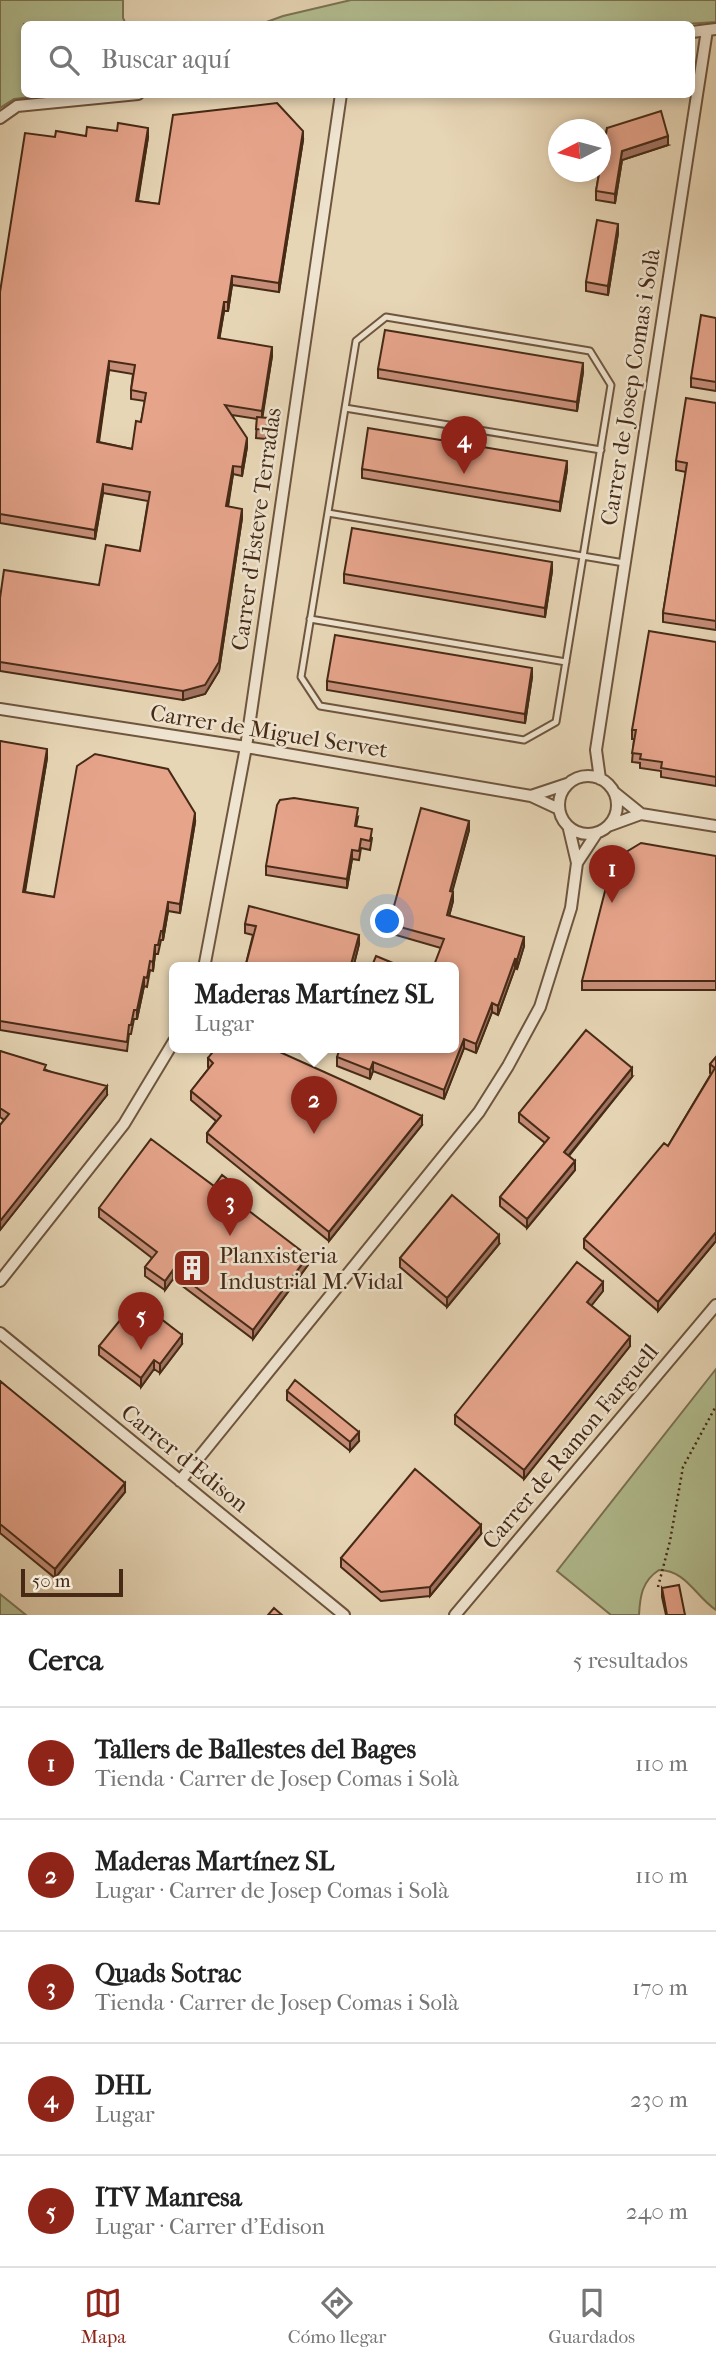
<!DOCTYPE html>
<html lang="es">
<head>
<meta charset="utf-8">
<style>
  :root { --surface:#fff; --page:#f2f2f2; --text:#222; --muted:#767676; --line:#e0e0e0; --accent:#8f2418 }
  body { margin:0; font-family:"IM FELL French Canon",serif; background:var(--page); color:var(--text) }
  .compass { position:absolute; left:548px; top:119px; width:63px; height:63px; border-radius:50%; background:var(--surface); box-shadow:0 4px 10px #0003; rotate:264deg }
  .scale { position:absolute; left:21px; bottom:18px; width:102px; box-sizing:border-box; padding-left:7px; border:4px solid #462a16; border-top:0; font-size:19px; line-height:24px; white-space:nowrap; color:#462a16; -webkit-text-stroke:5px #efe4d0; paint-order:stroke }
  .you { position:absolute; left:388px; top:922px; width:24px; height:24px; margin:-18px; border:5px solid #fff; border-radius:50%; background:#1a73e8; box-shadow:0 0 0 10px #1a73e833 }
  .badge { display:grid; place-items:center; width:46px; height:46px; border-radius:50%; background:var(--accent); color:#fff; font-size:23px; font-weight:700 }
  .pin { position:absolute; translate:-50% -58px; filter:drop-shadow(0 2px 4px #0008) }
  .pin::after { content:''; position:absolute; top:37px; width:24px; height:21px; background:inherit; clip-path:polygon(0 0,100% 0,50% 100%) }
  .popup { position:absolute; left:169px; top:962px; width:290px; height:91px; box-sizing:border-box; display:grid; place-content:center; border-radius:10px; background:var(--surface); filter:drop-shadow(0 2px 5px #0005); font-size:23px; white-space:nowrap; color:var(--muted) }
  .popup b { font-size:26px; color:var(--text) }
  .popup::after { content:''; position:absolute; left:50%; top:100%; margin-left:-14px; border:14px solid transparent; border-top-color:var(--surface) }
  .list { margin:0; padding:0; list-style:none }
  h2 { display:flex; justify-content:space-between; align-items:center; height:91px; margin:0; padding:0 28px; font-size:30px }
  h2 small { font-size:23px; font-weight:400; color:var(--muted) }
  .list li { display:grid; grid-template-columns:46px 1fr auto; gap:21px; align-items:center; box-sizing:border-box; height:112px; padding:0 28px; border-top:2px solid var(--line) }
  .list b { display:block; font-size:26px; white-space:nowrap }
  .list p { margin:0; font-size:23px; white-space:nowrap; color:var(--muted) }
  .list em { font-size:23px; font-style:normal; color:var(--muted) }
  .icon { flex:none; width:38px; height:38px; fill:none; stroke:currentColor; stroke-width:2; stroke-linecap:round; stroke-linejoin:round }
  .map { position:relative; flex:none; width:716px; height:1615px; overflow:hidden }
  .search { position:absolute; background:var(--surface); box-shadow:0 4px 10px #0003; left:21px; right:21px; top:21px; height:77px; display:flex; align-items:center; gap:18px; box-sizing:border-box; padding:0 24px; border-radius:10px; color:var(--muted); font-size:26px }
  .sheet { height:651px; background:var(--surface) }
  nav { display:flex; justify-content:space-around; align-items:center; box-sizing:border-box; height:98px; border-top:2px solid var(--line); background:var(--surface); font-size:19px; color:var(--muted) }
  nav a { display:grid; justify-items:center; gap:4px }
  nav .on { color:var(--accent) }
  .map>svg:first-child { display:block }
  .green { fill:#b2be91; stroke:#7c7454; stroke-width:2 }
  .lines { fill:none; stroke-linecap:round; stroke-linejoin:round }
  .lane-casing { stroke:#6e553e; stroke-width:9 }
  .street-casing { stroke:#6e553e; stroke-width:14 }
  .path { stroke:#462a16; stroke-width:2.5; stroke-dasharray:2 3.5; stroke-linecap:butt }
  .lane { stroke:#efe4d0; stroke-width:5 }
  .street { stroke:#efe4d0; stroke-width:10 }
  .wall { fill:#c68d78; stroke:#462a16; stroke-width:2; fill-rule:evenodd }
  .shaded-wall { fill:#a17361; stroke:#462a16; stroke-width:2 }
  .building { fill:#e6a48b; stroke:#462a16; stroke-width:2; fill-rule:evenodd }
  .labels { text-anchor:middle; stroke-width:5; stroke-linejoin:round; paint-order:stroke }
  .street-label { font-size:23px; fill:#462a16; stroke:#efe4d0 }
  .poi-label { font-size:23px; fill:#462a16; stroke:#efe4d0; text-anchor:start }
</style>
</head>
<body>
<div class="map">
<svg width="716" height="1615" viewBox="0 0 716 1615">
  <rect width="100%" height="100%" fill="#e7d6b6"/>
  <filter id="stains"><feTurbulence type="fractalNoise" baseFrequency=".00286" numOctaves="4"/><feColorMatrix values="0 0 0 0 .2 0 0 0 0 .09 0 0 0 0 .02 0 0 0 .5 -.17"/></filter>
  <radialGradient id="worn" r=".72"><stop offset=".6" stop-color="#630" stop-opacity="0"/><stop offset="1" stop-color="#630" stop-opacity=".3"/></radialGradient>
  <path class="green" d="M0,0H123V18L126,24H24V94L49,95L14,99L0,108Z
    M351,0H716V22L686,24H261L283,16Z
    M716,1369V1610C696,1597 686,1570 659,1570C642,1581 640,1596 639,1615H611L557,1571Z
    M0,1594L26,1615H0Z"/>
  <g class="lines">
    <g class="lane-casing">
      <path id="lane" d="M386,317L590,351L611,385L556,722L524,740L320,706L301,677L356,341Z
        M345,408L601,450
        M328,513L624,563
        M310,619L566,662"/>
    </g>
    <g class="street-casing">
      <path id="street" d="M692,32L716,29
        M0,118L17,106L138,94
        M0,709L246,747L531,796L559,809
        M559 805a29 29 0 1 1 58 0a29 29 0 1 1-58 0Z
        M600,779L596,750L707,30
        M615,793L641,814L716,826
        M531,796L567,784
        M608,826L641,814
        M577,863L596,834
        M204,968L246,747L341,94
        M0,1281L124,1124L174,1041
        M0,1333L344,1615
        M180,1481L479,1112L508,1066L540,1007L571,908L577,863L569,829
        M455,1615L716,1305"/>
    </g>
    <path class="path" d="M658,1587L670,1541L683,1467L716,1406"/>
    <use href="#lane" class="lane"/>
    <use href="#street" class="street"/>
  </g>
  <path class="wall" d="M607,128L668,145L622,160L615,203L596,200V191Z
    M86,136L148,137L138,201L159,204L303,140L279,292L232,285L228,311H224L219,339L272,356L262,417L268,427L266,439L256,438L257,419L232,415L247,447L242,476L233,474L228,507L242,518L219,671L205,694L183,700L0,671V598L99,585L140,551L148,501L103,493L95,539L0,523V292L55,137ZM109,370L133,374L131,390V399L145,401L141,422L132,449L99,442Z
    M618,233L608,295L586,291V282Z
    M716,318V391L691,387V378Z
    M378,369L583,372L577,411L378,378Z
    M716,403V630L663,622V613L686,472L676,470V461Z
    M362,469L567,470L560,511L362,478Z
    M552,571L545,617L344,583V574Z
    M716,642V786L661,777V771L640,768V763L632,762L634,739H632V730Z
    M532,677L525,723L327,690V681Z
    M0,741L47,758L25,892L54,897L195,822L180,913L168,911L163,940H161L158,954H155L153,971L150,970L147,987L144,986L137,1019H134L131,1034H129L127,1051L0,1030Z
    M358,817L356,827L372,838L370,850L361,848L359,860L352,859L347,888L266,875V866Z
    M469,830L452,891L453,901L449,916L524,946L517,969L515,968L498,1015L492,1012L476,1053L464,1048L444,1099L373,1071L370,1079L337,1066V1057L454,1048L441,948L389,933V924Z
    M716,856V990H582V981Z
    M245,924L359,944L353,968H245L253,935L245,933Z
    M0,1051L107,1095L0,1230V1125L4,1120L0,1117Z
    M716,1057V1241L658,1311L584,1248V1239L668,1146L711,1074L710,1073V1064Z
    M208,1058L422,1125L329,1241L207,1142V1133L216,1121L191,1100V1091L209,1068L208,1067Z
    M632,1077L569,1156L575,1170L527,1228L500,1206V1197L545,1143L519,1122V1113Z
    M214,1186L239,1197L236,1201L308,1265L253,1339L173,1279L165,1290L145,1276V1267L152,1258L99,1217V1208Z
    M499,1244L447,1307L400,1267V1258Z
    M603,1291L591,1306L630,1346L524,1479L455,1424V1415Z
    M128,1325L182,1344L160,1373L154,1369L141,1387L99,1355V1346Z
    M0,1381L125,1492L55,1578L0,1533Z
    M287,1391L359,1441L350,1451L287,1400Z
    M481,1534L430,1596L381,1601L341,1567V1558Z
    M662,1588L685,1615H666L662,1597Z"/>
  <path class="shaded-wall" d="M148,128V137L136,210V201Z
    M303,131V140L279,292V283Z
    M668,136V145L622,160L615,203V194L622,151Z
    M618,224V233L608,295V286Z
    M232,276V285L228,311V302Z
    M224,302V311L218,347V338Z
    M272,347V356L262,420V411Z
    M109,361V370L97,451V442Z
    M583,363V372L577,411V402Z
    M247,438V447L242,476V467Z
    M567,461V470L560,511V502Z
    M233,466V474L226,515V506Z
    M103,484V493L95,539V530Z
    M242,509V518L219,671L205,694L183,700V691Z
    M552,562V571L545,617V608Z
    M532,668V677L525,723V714Z
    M47,749V758L23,901V892Z
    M195,813V822L180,913V904Z
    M469,821V830L450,900V891Z
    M352,850V859L347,888V879Z
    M453,892V901L447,924V915Z
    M168,902V911L163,940V931Z
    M359,935V944L353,968H350Z
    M524,937V946L517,969V960Z
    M155,945V954L153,971V962Z
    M515,959V968L498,1015V1006Z
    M144,977V986L137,1019V1010Z
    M492,1003V1012L476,1053V1044Z
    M464,1039V1048L444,1099V1090Z
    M373,1062V1071L370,1079V1070Z
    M632,1068V1077L564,1161V1152Z
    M107,1086V1095L0,1230V1221Z
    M422,1116V1125L329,1241V1232Z
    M575,1161V1170L527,1228V1219Z
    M239,1188V1197L232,1207V1198Z
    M716,1232V1241L658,1311V1302Z
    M499,1235V1244L447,1307V1298Z
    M308,1256V1265L253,1339V1330Z
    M173,1270V1279L165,1290V1281Z
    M603,1282V1291L587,1311V1302Z
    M182,1335V1344L160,1373V1364Z
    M630,1337V1346L524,1479V1470Z
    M154,1360V1369L141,1387V1378Z
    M359,1432V1441L350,1451V1442Z
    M125,1483V1492L55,1578V1569Z
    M481,1525V1534L430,1596V1587Z"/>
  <path class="building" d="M277,103L303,131L279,283L232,276L228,302H224L218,338L272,347L262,411L225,405L247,438L242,467L233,466L226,506L242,509L219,662L205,685L183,691L0,662V598L4,570L99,585L106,545L140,551L150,492L103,484L95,530L0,514V292L25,133L55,137L56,131L86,136L87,127L117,131L118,123L148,128L136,201L159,204L173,115ZM109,361L135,365L131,390L146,393L141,422L136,421L132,449L97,442Z
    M661,111L668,136L622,151L615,194L596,191L607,128Z
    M597,220L618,224L608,286L586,282Z
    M701,315L716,318V382L691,378Z
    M385,330L583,363L577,402L378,369Z
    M686,398L716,403V621L663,613L687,463L676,461Z
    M257,417L268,418L266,430L256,429Z
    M368,428L567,461L560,502L362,469Z
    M352,528L552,562L545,608L344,574Z
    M649,631L716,642V777L661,768L662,762L640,759L641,754L632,753L636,730H632Z
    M335,635L532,668L525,714L327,681Z
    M0,741L47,749L23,892L54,897L77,766L95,754L168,769L195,813L180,904L168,902L163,931H161L158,945H155L153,962L150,961L147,978L144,977L137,1010H134L131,1025H129L127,1042L0,1021Z
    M294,798L358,808L355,826L372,829L370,841L361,839L359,851L352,850L347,879L266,866L277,805L280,800Z
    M421,808L469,821L450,891L453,892L447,915L524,937L517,960L515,959L498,1006L492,1003L476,1044L464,1039L444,1090L373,1062L370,1070L337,1057L340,1048H454V968H433L444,939L389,924Z
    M641,843L716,856V981H582L613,860Z
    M249,906L359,935L350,968H245L256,926L245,924Z
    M376,956L405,968H371Z
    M586,1030L632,1068L564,1152L575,1161L527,1219L500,1197L549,1138L519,1113Z
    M216,1048H271L422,1116L329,1232L207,1133L221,1116L191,1091L213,1063L208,1058Z
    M0,1051L46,1065L44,1070L107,1086L0,1221V1125L9,1114L0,1108Z
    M716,1057V1232L658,1302L584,1239L664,1143L668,1146L715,1068L710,1064Z
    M151,1139L214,1186L222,1175L239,1188L232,1198L308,1256L253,1330L173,1270L165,1281L145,1267L157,1252L99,1208Z
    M452,1195L499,1235L447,1298L400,1258Z
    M577,1262L603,1282L587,1302L630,1337L524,1470L455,1415Z
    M143,1305L182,1335L160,1364L154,1360L141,1378L99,1346L121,1319L128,1325Z
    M295,1380L359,1432L350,1442L287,1391Z
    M0,1381L125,1483L55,1569L0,1524Z
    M415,1469L481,1525L430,1587L381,1592L341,1558Z
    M679,1585L685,1615H667L662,1588Z
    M274,1608L282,1615H268Z"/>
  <defs>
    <g id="building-square" transform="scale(2.0125)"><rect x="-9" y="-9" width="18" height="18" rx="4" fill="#8f2418" stroke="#efe4d0"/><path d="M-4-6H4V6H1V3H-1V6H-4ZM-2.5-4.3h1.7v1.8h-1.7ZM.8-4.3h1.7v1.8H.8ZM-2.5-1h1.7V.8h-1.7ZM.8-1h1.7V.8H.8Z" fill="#fff"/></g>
  </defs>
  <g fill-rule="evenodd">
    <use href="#building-square" x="192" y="1268"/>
  </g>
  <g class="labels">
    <g class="street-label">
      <text transform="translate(630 387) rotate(-81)" y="8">Carrer de Josep Comas i Solà</text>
      <text transform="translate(256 529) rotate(-82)" y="8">Carrer d'Esteve Terradas</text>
      <text transform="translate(269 731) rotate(9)" y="8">Carrer de Miguel Servet</text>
      <text transform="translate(570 1446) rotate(-50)" y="8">Carrer de Ramon Farguell</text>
      <text transform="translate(185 1458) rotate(39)" y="8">Carrer d'Edison</text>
    </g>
    <g class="poi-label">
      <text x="219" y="1263">Planxisteria<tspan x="219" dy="26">Industrial M. Vidal</tspan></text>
    </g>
  </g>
  <rect width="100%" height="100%" filter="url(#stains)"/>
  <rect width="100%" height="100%" fill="url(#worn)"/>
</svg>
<svg class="compass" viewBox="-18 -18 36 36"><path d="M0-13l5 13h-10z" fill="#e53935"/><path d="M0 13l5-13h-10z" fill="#767676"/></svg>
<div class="scale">50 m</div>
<div class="you"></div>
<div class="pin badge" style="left:612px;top:903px">1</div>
<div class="pin badge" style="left:314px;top:1134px">2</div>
<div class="popup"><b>Maderas Martínez SL</b>Lugar</div>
<div class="pin badge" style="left:230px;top:1236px">3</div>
<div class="pin badge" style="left:464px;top:474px">4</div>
<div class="pin badge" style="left:141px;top:1350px">5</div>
<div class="search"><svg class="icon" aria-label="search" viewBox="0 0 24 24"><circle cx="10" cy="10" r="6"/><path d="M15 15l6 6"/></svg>Buscar aquí</div>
</div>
<section class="sheet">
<h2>Cerca<small>5 resultados</small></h2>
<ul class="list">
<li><span class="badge">1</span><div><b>Tallers de Ballestes del Bages</b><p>Tienda · Carrer de Josep Comas i Solà</p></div><em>110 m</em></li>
<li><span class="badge">2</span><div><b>Maderas Martínez SL</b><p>Lugar · Carrer de Josep Comas i Solà</p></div><em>110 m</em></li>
<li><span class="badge">3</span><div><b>Quads Sotrac</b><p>Tienda · Carrer de Josep Comas i Solà</p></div><em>170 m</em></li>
<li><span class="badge">4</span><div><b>DHL</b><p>Lugar</p></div><em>230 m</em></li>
<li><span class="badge">5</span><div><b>ITV Manresa</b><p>Lugar · Carrer d'Edison</p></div><em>240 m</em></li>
</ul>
</section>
<nav>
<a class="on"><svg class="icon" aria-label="map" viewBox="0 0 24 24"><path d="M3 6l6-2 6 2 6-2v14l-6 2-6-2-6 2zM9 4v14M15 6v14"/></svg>Mapa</a>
<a><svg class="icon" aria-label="directions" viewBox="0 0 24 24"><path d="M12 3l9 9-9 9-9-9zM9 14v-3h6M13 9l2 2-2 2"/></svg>Cómo llegar</a>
<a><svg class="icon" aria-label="saved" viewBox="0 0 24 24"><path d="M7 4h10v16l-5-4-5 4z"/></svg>Guardados</a>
</nav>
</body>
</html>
